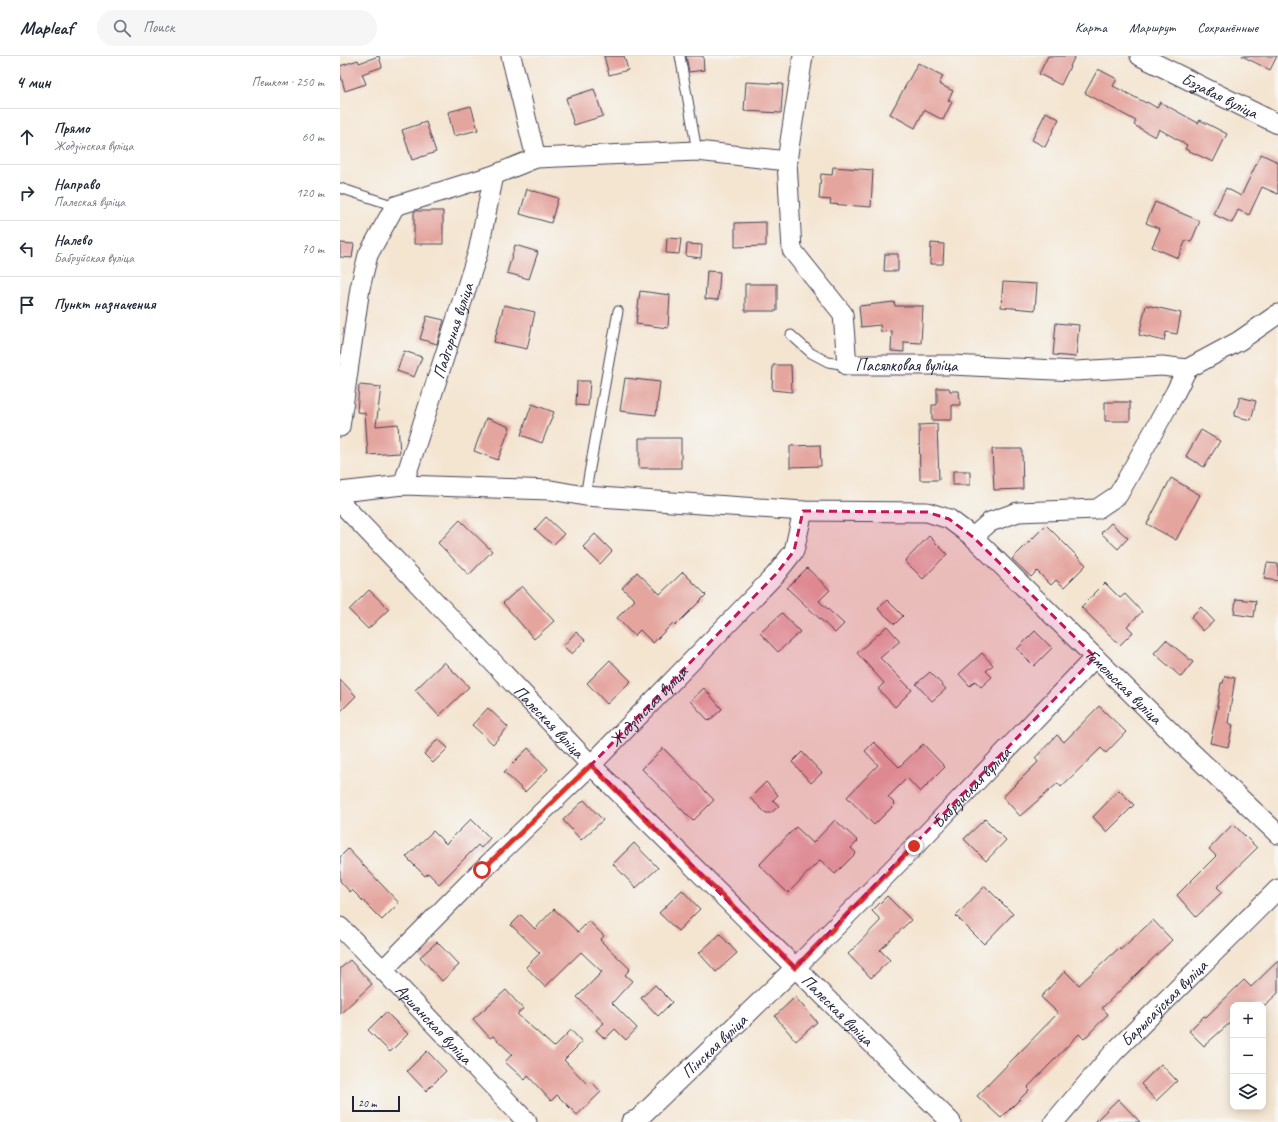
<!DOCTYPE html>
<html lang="ru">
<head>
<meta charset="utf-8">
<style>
  :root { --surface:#fff; --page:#f6f6f7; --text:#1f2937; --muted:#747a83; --line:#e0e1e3 }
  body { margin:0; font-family:Caveat,sans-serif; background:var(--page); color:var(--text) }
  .controls { position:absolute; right:12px; bottom:12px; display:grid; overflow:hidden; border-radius:8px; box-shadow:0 2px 10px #0003 }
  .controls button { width:36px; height:36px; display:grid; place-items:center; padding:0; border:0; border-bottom:1px solid var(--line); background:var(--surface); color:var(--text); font:20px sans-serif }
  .scale { position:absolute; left:12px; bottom:10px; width:48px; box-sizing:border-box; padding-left:4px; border:2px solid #22223b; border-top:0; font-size:11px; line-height:14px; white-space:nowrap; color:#22223b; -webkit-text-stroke:3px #f6f6f2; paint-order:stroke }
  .stop { position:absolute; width:12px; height:12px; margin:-9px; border:3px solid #d93025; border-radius:50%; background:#fff }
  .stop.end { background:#d93025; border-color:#fff; box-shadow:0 1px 4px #0008 }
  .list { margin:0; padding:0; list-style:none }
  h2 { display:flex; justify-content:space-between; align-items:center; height:52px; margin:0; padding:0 16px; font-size:17px }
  h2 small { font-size:13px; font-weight:400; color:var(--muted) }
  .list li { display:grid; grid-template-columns:26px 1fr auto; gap:12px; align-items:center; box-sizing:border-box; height:56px; padding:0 16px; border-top:1px solid var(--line) }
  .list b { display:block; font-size:15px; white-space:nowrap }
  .list p { margin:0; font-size:13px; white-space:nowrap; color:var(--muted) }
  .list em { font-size:13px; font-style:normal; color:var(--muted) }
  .icon { flex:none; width:22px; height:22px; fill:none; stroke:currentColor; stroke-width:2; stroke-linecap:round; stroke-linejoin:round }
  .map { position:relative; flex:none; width:938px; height:1066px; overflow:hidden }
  header { display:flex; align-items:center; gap:24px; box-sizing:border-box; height:56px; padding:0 20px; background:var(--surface); border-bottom:1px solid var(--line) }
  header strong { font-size:19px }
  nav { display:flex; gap:22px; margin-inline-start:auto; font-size:14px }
  .search { width:280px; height:36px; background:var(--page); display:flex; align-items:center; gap:10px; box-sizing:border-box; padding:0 14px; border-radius:22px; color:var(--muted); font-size:15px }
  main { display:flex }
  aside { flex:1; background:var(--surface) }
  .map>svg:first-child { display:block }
  .building { fill:#e5a59f }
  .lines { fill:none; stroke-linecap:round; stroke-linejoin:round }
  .lane-casing { stroke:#423f52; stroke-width:11 }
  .street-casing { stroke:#423f52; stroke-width:21 }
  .lane { stroke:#fff; stroke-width:9 }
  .street { stroke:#fff; stroke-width:19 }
  .route { stroke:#d93025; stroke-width:5 }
  .marked { fill:#c2185b; fill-opacity:0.2; stroke:#c2185b; stroke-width:3; stroke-dasharray:8 5; stroke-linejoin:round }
  .labels { text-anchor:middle; stroke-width:3; stroke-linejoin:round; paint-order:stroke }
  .street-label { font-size:17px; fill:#22223b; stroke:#f6f6f2 }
</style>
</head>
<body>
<header>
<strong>Mapleaf</strong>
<div class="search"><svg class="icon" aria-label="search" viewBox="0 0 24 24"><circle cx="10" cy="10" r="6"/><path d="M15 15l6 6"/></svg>Поиск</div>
<nav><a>Карта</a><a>Маршрут</a><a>Сохранённые</a></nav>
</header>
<main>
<aside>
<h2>4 мин<small>Пешком · 250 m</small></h2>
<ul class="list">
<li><svg class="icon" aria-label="ahead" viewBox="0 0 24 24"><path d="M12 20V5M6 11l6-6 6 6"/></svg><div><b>Прямо</b><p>Жодзінская вуліца</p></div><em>60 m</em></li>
<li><svg class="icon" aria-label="right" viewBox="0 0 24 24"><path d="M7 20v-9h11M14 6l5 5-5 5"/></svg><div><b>Направо</b><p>Палеская вуліца</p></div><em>120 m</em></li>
<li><svg class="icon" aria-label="left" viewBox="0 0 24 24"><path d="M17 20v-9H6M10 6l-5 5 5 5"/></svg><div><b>Налево</b><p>Бабруйская вуліца</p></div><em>70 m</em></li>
<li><svg class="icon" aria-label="arrive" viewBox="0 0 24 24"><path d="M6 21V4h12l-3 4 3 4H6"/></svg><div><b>Пункт назначения</b></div></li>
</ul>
</aside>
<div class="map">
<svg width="938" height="1066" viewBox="0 0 938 1066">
  <rect width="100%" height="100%" fill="#f6f6f2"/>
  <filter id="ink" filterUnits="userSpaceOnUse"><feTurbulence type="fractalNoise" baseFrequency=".025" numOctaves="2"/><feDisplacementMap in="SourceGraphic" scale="8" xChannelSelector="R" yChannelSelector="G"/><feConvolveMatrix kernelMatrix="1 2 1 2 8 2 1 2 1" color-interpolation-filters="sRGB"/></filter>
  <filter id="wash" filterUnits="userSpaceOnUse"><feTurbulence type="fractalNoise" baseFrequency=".012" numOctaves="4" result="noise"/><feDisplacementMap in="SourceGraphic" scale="16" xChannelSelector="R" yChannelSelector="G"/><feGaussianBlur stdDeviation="0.9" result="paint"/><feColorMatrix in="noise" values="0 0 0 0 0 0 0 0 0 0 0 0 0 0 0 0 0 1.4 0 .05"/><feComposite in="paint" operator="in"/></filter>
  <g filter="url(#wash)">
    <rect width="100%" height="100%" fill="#f4e5d1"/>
    <g id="blocks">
      <path class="building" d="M39,0L42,11L22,18L26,28L5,35L0,17V10L18,4L19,7Z
        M264,0H284L288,14L269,19Z
        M346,0H363L364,14L349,16Z
        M708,0H735L721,29L699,18Z
        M902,0H937L930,14Z
        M578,7L603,20L599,28L613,35L608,44L612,46L603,64L584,54L575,72L550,58Z
        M758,13L777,23L773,30L806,47L807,46L817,52L820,46L858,67L860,64L887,78L873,106L845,93L847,89L819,73L815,81L794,69L796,65L745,37Z
        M406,26L443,28L441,57L404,55Z
        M254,33L263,60L234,69L226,42Z
        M131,50L138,74L114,80L108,56Z
        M706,56L719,63L705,91L692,84Z
        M86,66L96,96L72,104L62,74Z
        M921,98L938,106V138L922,131L909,159L898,154L892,167L873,158L886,132L901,140Z
        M493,111L533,114L531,151L490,148L491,144L479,143L481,118L492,119Z
        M187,133L218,142L211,167L180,158Z
        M815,146L860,165L851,186L846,184L838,202L812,191L820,173L806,167Z
        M76,155H103V188H74V156Z
        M426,166V190L395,191V167Z
        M327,182L341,183L339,198L326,197Z
        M0,187L14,188L12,202L0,201Z
        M591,187L604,188L603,208H590Z
        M347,188L362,189L361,202L346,200Z
        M175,189L198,196L189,223L167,217Z
        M545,198H558V215H544Z
        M367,215L380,216L378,244L365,243Z
        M663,226L697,228L695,254L661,251Z
        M405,228H437V255H405Z
        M300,235L330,239L328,272L296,268Z
        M554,246L555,250H583L581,287L564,286V296L551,295L552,275L541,276L540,269L521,271L519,250Z
        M164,249L195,256L187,293L154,286Z
        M806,249L841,257L837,278L826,276L824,285L799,279Z
        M87,260L104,264L97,288L80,283Z
        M716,267L739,269L736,301L713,299Z
        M64,295L82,301L74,321L57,315Z
        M433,309H451L452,336L432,334Z
        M285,322L320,326L316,359L280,355Z
        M237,325H250L248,350L236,349Z
        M19,329L41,331L36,370L58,368L60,397L28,399L25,357L17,356Z
        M597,332H609L610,335H619L620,349H612V364H592V349H597Z
        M900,341L916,345L911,364L894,360Z
        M765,346H790V365H765Z
        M192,348L214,356L202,387L181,379Z
        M146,362L170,371L158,404L134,395Z
        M597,368L599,424H580L579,369Z
        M861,374L880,385L864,411L846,400Z
        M299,382H341V412H299Z
        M480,389L481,410L450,411V390Z
        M652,393H682L683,433L654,434Z
        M613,415H630V429H613Z
        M831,422L860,439L836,484L807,468Z
        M206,461L224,478L213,489L195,473Z
        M120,464L152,495L129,519L98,487Z
        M771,467L788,482L778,493L761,477Z
        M706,469L746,509L724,531L716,524L711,529L697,515L691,521L672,503Z
        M255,478L272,495L260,508L243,491Z
        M589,480L607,498L583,523L565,505Z
        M927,507L938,508V525L924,523Z
        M467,512L490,534L479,545L504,568L495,577L447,532Z
        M297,516L320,538L343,516L366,539L335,570L333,567L313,587L300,574L294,580L277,562L295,544L282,532Z
        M765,527L780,542L785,538L802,556L787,570L793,576L780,589L741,551Z
        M182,530L214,565L194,583L163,547Z
        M29,534L49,553L28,573L9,554Z
        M896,543L916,545L914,561L894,558Z
        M547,544L563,560L555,568L538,553Z
        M861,551L874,565L863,575L851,561Z
        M442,557L460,576L438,596L420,577Z
        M547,570L560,585L540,602L572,634L555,651L538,633L544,627L517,597Z
        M695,575L712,592L694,610L677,593Z
        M236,576L245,584L232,598L223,590Z
        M826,584L853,606L841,621L814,597Z
        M642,597L653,609L646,615L652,621L641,631L635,625L630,630L619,618Z
        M270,604L291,625L267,648L247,627Z
        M104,606L129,631L99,660L75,634Z
        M590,616L606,633L592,645L576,628Z
        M885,620L895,622L888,667L893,669L888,691L870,687L878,650H877L881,627H883Z
        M0,623L16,640L0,656Z
        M364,632L382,653L369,665L350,645Z
        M759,650L786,676L766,697L761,692L721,731L718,727L680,760L663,741L698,706L695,702L717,679L724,686Z
        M148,652L168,671L153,688L132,669Z
        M98,683L108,692L93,707L84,698Z
        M534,686L559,711L583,688L605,711L580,736L567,722L548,741L555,748L534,769L507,741L538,709L525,695Z
        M188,692L208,713L185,736L164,716Z
        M323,692L374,744L353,765L302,713Z
        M462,696L482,717L471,727L452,706Z
        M426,726L438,739L433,744L439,750L431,757H426L410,742Z
        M779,734L794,749L767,776L753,761Z
        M244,744L263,764L241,784L223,764Z
        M131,763L150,782L141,792L138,789L99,828L88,817L85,820L66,801L93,775L106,788Z
        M645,763L666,784L646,805L624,783Z
        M495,764L518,785L511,792L516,797L495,818L480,804L448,837L419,809L456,771L473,787Z
        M893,768L917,792L877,831L882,836L856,861L837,839L876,800L869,793Z
        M294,787L318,812L296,832L273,808Z
        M8,793L59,847L42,864L12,834L10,836L0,825V801Z
        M645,830L673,858L644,888L616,860Z
        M342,834L360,853L338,875L319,857Z
        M547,840L571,864L540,894L550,904L531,922L508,898L541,864L532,855Z
        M214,853L238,876L249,865L264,880L260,884L290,913L285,919L292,925L272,947L297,972L286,984L275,973L265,983L256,974L264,967L237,941L262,916L241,896L205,931L186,911L200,897L171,869L181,859L195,873Z
        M813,864L832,884L762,952L768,958L744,983L739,978L687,1032L689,1034L661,1062L637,1040L718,957L701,941L725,915L739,929L779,892L780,894Z
        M380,878L397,897L376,916L359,897Z
        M97,886L119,909L102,925L80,901Z
        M10,904L32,928L0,958V913Z
        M938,905V937L925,949H893V964L864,990L849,975L864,960L866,961L904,924L911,931Z
        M315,929L332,946L318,960L301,942Z
        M166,934L183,953L177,958L214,991L231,974L242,986L224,1004L248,1029L252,1026L261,1036L237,1059L217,1039L211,1045L188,1020L185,1024L165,1006L172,998L153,980L150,982L133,963Z
        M455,941L477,966L456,985L435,960Z
        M46,956L68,978L50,996L28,974Z
        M87,995L106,1015L86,1035L67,1015Z
        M821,1008L837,1025L816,1045L801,1028Z
        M778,1043L800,1066H755Z"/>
    </g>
  </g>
  <g filter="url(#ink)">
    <use href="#blocks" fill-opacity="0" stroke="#423f52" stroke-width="1"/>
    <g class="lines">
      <g class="lane-casing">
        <path id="lane" d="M340,0L357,95
          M0,132L55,150
          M451,279L471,297L488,306L507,309
          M245,440L278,255"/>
      </g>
      <g class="street-casing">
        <g id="street">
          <path d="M171,0L196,102"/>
          <path id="s1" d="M463,0L447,105L452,194L503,258L507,309H611L736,315L822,310L847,313L899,285L938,258"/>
          <path id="s2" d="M800,0L938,68"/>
          <path d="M0,371L20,232L28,199L55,150L154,119L196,102L357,95L447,105"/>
          <path id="s3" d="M63,429L138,196L154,119"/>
          <path id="s4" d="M0,436L63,429L211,434L245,440L463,455L587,456L609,463L633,481L849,694L938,778"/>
          <path id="s5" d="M0,446L251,709L611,1066"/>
          <path d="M633,481L650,466L678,456L757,453L778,439L835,337L847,313"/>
          <path id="s6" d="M0,871L43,914L187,1066"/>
          <path id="s7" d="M43,914L142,814L251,709L436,518L454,495L463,455"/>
          <path id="s8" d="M291,1066L298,1063L455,912L575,790L755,601"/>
          <path id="s9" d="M714,1066L774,996L938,833"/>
        </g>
      </g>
      <use href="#lane" class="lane"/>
      <use href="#street" class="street"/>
    </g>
  </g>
  <g class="lines" filter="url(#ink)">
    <path class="route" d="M142,814L251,709L455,912L574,790"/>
  </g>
  <path class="marked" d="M463,455L587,456L609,463L633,481L755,601L455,912L251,709L436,518L454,495Z"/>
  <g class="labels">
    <g class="street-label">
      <text dy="6" stroke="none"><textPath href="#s2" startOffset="89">Бэзавая вуліца</textPath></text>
      <text dy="6" stroke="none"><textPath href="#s3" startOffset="162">Падгорная вуліца</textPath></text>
      <text dy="6" stroke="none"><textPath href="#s1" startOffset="388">Пасялковая вуліца</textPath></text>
      <text dy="6" stroke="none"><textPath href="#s4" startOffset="854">Гомельская вуліца</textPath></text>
      <text dy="6" stroke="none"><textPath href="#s7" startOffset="374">Жодзінская вуліца</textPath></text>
      <text dy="6" stroke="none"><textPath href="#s5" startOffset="303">Палеская вуліца</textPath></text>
      <text dy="6" stroke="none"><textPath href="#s8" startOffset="478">Бабруйская вуліца</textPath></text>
      <text dy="6" stroke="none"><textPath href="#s9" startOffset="162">Барысаўская вуліца</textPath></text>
      <text dy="6" stroke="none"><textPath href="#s5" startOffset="711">Палеская вуліца</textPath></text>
      <text dy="6" stroke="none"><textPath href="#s6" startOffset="135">Аршанская вуліца</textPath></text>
      <text dy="6" stroke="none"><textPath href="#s8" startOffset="113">Пінская вуліца</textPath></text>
    </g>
  </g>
</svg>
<div class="controls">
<button>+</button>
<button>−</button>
<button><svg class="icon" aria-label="layers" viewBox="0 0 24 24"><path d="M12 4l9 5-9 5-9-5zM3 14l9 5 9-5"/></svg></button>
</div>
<div class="scale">20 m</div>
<div class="stop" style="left:142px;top:814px"></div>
<div class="stop end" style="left:574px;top:790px"></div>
</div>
</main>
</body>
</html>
